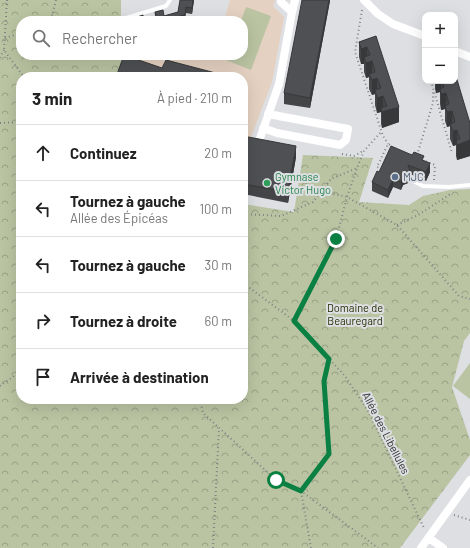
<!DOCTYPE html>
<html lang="fr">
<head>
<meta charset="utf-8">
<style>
  :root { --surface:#fff; --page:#f2f2f2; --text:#222; --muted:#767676; --line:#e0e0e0 }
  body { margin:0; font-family:Barlow,sans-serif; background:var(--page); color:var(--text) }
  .controls { position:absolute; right:12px; top:12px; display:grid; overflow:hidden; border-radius:8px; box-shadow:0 4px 16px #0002 }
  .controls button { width:36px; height:36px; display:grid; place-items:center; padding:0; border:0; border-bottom:1px solid var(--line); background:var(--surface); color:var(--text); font:20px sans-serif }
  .stop { position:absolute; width:12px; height:12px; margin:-9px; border:3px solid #0b8043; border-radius:50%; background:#fff }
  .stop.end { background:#0b8043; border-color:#fff; box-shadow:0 1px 4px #0008 }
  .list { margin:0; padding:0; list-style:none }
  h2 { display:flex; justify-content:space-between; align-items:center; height:52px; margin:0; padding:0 16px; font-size:17px }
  h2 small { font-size:13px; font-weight:400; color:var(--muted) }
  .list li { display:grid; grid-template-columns:26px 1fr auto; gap:12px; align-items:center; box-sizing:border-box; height:56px; padding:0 16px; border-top:1px solid var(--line) }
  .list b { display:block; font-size:15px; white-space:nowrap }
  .list p { margin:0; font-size:13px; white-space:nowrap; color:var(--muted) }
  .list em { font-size:13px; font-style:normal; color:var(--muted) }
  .icon { flex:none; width:22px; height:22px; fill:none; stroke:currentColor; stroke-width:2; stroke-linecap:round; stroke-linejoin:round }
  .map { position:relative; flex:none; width:470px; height:548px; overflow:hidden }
  .search { position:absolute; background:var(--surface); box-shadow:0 4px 16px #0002; left:16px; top:16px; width:232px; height:44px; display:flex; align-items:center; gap:10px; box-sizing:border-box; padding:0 14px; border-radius:16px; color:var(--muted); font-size:15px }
  .panel { position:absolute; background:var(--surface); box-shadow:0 4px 16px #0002; left:16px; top:72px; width:232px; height:332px; border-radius:16px }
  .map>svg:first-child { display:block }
  .education { fill:#e4d1c1 }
  .grass { fill:#bac4a2 }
  .forest { fill:url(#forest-crowns) }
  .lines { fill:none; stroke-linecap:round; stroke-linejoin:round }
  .path { stroke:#818284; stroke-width:2; stroke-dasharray:1 3; stroke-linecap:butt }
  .lane { stroke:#fff; stroke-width:4 }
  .street { stroke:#fff; stroke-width:8 }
  .wall { fill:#444547 }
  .shaded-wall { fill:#37383a }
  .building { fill:#4f5053; stroke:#37383a }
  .route { stroke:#0b8043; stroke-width:5 }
  .service-dot { fill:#5c6f8a; stroke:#dddfe2; stroke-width:1.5 }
  .leisure-dot { fill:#2e9e5b; stroke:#dddfe2; stroke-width:1.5 }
  .labels { text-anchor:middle; stroke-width:4; stroke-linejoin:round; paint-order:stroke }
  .leisure-label { font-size:11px; fill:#27864d; stroke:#dddfe2; text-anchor:start }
  .service-label { font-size:11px; fill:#4e5e75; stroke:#dddfe2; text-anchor:start }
  .park-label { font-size:11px; fill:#252e03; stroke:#dddfe2 }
  .street-label { font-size:11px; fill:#333335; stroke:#dddfe2 }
</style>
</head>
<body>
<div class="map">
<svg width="470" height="548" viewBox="0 0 470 548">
  <defs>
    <pattern id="forest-crowns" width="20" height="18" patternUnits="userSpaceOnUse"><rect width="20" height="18" fill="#bac4a2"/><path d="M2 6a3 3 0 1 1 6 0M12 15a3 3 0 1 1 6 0" fill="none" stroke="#98a085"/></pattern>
  </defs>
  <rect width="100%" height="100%" fill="#dddfe2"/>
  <path class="education" d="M230,0H275L273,6L284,17L272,82L250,140L243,139V77H115L121,65L151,55H192L195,61L202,55H243V21H224Z"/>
  <path class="grass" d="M246,7L271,16L251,70L226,60L228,55H243V21H241Z
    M470,363V399L453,386Z"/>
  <path class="forest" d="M0,0H121V21H21V55H121V65L115,77H21V399H243V204L294,212L303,155L373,158L359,202L409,205L423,196L450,190L470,189V333L464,341L452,387L470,440V455L400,548H0Z"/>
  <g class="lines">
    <path class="path" d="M7,0L4,50L24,77
      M362,10L355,52L383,136L388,144
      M45,21L52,16L56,0
      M5,38L21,33
      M425,48L424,52L425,56
      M0,58L4,50
      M431,81L452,153
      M0,123L21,122
      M342,154L354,156L363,151
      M417,155L433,103V92
      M422,160L435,165L434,181
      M382,169L377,167L388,144L392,146
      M322,191L347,197L397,225L459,296L470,299
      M243,214L281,216L313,202L331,179L357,168L364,151L381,132
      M397,225L418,215L449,195L450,193
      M243,283L294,321L345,376L368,411L424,528
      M294,321L336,239L347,197L357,168
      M0,386L21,371
      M200,399L203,413L276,480L301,491L378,548
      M454,515L470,520
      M213,548L219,428
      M311,548L301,491L329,454L324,381L329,360"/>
    <path class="lane" d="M126,18L166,6L170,0
      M409,179L423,186L449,187L470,185"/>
    <path class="street" d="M281,0V2L292,12L295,0
      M364,0L378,14L393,24L425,36
      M455,51L470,57
      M263,128L277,133L340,145L346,140L348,129L268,114
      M243,143L258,144L279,84L292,12
      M429,538L443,548
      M421,548L470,480"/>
  </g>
  <path class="wall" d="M180,0H194L192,14L186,13L185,21H146L155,19V12L164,16L178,12Z
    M330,0L310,108L284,104V93Z
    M376,36L399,122L382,128L381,124V112L377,113L375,105V94L372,95L369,89V77L366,78L364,72V64H361L359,57V42Z
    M435,81H455L470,123V156L457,160L456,156V145L453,146L450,139V126L447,127L445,121V109L441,110L440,104V92L436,93L435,89Z
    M243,136L296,157L288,203L243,194Z
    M424,160L430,172L426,181L410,174V179L408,183L403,185L401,190L393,187L388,198L372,191V182L379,172Z"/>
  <path class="shaded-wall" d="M193,0H194L192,14V8Z
    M329,0H330V1L310,108V98Z
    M367,47V63L372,61V76L369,74V77L366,78V63L364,57V64H361V49Z
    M377,78V93L375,90V94L372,95V80Z
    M436,81H441V91L440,89V92L436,93Z
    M446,93V108L445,106V109L441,110V94Z
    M383,96V111L381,108V112L377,113V98Z
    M399,107V122L382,128V112Z
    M452,111V126L450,124V126L447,127V112Z
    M457,130V144L470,140V156L457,160V145L456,140V145L453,146V131Z
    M296,146V157L288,203V192Z
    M430,163V172L426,181V172Z
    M408,165V173L410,170V179L408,183L403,185L401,190V182Z
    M393,179V187L388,198V190Z"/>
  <path class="building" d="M180,0H193L192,8L186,7L185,15L180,16L181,21H146L156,19L155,12L163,10L164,16L178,12Z
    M302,0H329L310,98L284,93Z
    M143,15L144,21H138L137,17Z
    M376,36L399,107L382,112L381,108L387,106L383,96L377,98L375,90L381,88L377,78L372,80L369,74L375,72L372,61L366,63L364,57L370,55L367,47L361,49L359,42Z
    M124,55L162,68L166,60L227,76L228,77H116Z
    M455,73L470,123V140L457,145L456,140L460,139L457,130L453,131L450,124L455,122L452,111L447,112L445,106L449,104L446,93L441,94L440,89L444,87L442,81H455Z
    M243,136L296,146L288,192L243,184Z
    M391,146L412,155L414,152L424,156L422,160L430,163L426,172L408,165V166L410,170L408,174L403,177L401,182L393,179L388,190L372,182L377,171L379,172Z"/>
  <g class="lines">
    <path class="route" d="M276,480L301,491L329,454L324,381L329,359L294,321L336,239"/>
  </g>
  <circle class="service-dot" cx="395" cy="177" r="4"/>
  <circle class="leisure-dot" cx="267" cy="183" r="4"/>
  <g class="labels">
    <g class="leisure-label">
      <text x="275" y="181">Gymnase<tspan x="275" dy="13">Victor Hugo</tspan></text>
    </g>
    <g class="service-label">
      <text x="403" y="181">MJC</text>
    </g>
    <g class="park-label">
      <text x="355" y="312">Domaine de<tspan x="355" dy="13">Beauregard</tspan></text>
    </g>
    <g class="street-label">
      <text transform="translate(386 433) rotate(63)" y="4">Allée des Libellules</text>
    </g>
  </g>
</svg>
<div class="controls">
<button>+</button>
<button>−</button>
</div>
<div class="stop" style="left:276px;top:480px"></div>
<div class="stop end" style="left:336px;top:239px"></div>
<div class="search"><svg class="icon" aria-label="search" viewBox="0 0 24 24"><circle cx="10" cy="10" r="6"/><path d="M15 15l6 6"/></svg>Rechercher</div>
<section class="panel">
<h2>3 min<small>À pied · 210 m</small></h2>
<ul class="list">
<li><svg class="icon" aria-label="ahead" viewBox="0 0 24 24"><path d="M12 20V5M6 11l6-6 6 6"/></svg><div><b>Continuez</b></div><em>20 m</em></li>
<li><svg class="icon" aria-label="left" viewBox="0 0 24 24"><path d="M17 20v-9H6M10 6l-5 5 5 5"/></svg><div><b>Tournez à gauche</b><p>Allée des Épicéas</p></div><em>100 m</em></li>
<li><svg class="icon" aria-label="left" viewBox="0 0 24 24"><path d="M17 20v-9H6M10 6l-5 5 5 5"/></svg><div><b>Tournez à gauche</b></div><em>30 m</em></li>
<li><svg class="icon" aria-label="right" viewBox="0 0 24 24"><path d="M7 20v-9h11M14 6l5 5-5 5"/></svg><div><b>Tournez à droite</b></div><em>60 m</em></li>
<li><svg class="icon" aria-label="arrive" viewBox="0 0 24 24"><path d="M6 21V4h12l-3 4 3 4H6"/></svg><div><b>Arrivée à destination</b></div></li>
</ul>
</section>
</div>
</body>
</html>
